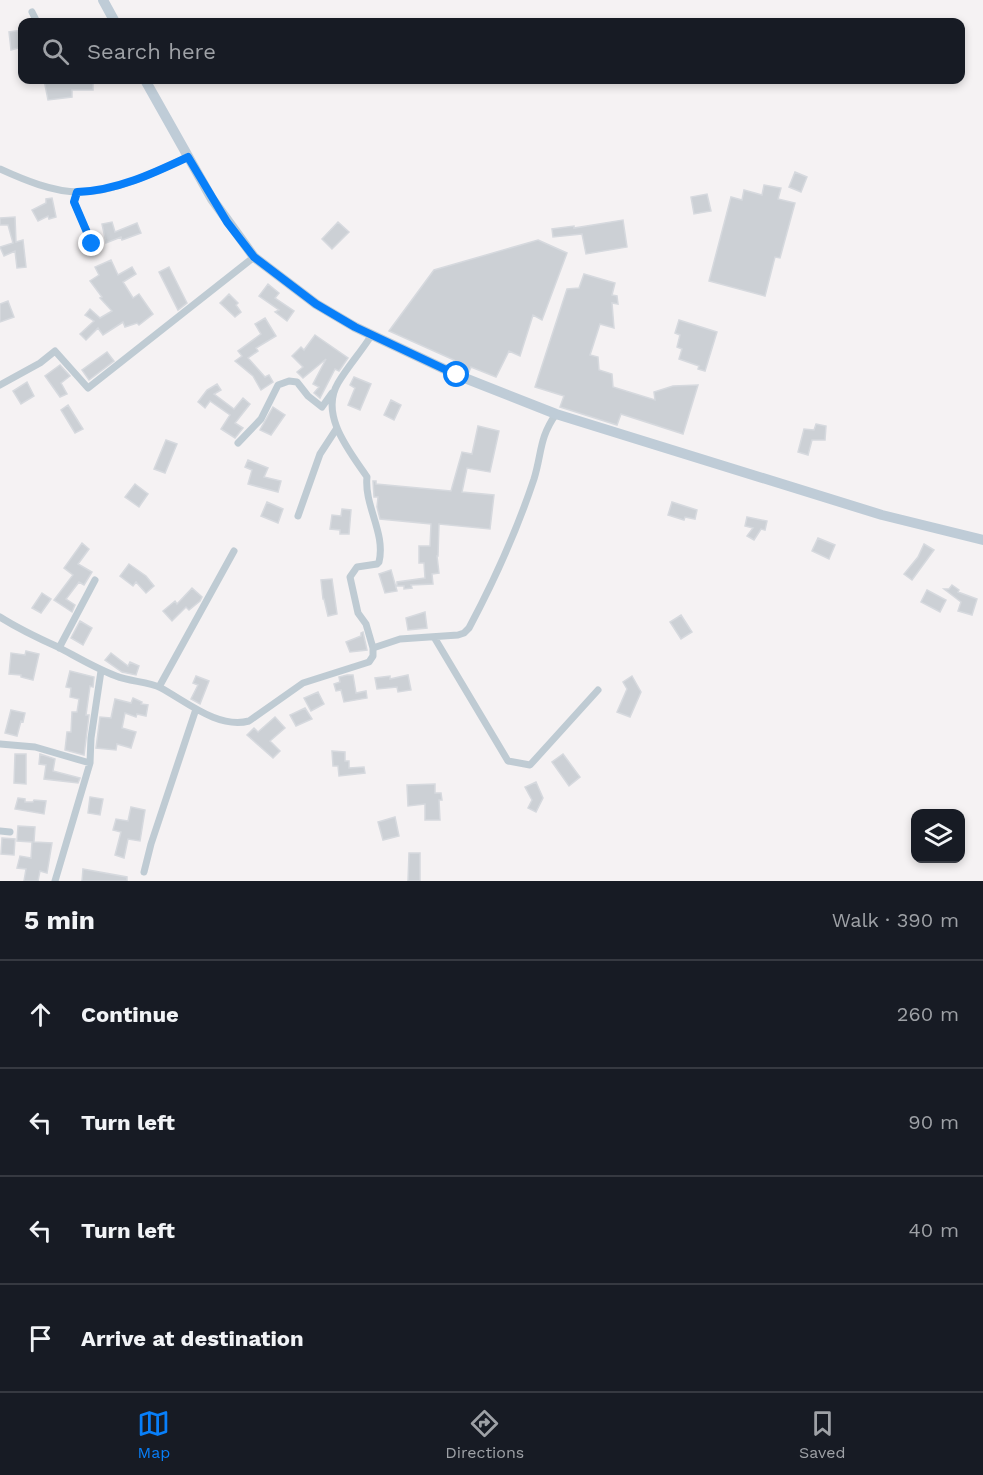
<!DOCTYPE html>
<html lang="en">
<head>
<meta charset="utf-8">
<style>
  :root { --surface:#171b24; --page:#20242c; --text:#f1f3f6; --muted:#9ea1a6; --line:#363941; --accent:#087ff9 }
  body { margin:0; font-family:"Work Sans",sans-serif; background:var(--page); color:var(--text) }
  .controls { position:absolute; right:18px; bottom:18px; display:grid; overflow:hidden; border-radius:12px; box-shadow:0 3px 9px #0003 }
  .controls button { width:54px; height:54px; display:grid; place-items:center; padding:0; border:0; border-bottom:2px solid var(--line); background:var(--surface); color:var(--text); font:30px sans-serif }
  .stop { position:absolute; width:18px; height:18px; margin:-14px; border:4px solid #087ff9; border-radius:50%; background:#fff }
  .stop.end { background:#087ff9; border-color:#fff; box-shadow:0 2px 6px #0008 }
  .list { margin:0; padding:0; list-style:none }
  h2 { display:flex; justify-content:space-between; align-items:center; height:78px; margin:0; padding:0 24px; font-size:26px }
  h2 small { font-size:20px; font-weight:400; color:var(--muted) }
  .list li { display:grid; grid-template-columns:39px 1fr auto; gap:18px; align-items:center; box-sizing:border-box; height:108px; padding:0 24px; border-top:2px solid var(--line) }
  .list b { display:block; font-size:22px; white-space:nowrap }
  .list em { font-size:20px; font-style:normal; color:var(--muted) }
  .icon { flex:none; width:33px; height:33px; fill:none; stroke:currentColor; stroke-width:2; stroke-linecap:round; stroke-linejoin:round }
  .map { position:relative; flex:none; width:983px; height:881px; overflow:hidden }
  .search { position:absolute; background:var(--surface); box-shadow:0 3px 9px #0003; left:18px; right:18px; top:18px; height:66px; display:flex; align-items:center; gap:15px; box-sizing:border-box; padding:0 21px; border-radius:12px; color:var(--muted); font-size:22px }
  .sheet { height:510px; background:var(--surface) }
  nav { display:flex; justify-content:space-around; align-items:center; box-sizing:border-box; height:84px; border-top:2px solid var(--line); background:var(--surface); font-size:16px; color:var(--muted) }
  nav a { display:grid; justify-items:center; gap:3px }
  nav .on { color:var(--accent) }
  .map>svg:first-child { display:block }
  .building { fill:#ccd0d5; stroke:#d6d9de; stroke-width:1.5 }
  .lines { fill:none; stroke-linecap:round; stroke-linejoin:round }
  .street { stroke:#bfcbd3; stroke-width:7 }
  .secondary { stroke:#bfccd7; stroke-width:10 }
  .route { stroke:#087ff9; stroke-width:8 }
</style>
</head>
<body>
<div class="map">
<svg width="983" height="881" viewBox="0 0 983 881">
  <rect width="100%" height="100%" fill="#f5f2f3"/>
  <path class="building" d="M22,30V47L11,50L9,32Z
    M44,80H52L53,83L83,82V80H93V90H72V97L48,100Z
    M795,172L807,177L801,192L789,187Z
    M764,185L781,188L778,199L795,203L780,258L775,257L765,296L709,281L731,197L742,200L744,190L762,195Z
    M707,194L711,211L694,214L691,197Z
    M52,198L56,217L49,219L48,216L38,221L32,210L46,203V199Z
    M15,217L16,242L23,240L26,267L17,268L15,251L4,256L0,247L13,243L8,225H0V218Z
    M623,220L627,247L586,254L582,234L553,237L552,229L574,226V228Z
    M112,222L115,232L137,223L141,233L122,240L121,237L106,243L102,224Z
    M338,222L349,232L332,249L322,239Z
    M538,240L567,253L542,320L533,315L520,356L509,351L496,377L471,367L469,372L460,368L453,365L454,360L389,331L434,270Z
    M111,260L118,275L132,267L136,274L123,282L133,298L139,294L153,314L139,325L137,323L125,327L123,322L103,335L98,328L86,340L80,334L94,321L85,315L90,309L100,318L112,311L100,298L102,297L90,281L99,275L95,267Z
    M169,267L187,303L178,310L159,272Z
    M584,274L615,283L612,295L617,296L618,304L612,303L614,328L600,324L590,355L598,357L599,370L612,374L613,387L655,400L654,392L673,386L698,385L683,434L621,414L617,425L560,407L564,396L535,387L567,289L579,288Z
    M268,284L279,293L275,298L294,311L287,321L275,312L279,310L259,296Z
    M229,294L238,303L236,305L241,312L235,317L220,303Z
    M8,301L14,317L0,322V304Z
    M265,318L276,336L256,348L258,351L248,358L265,377L269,375L273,382L261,390L253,376L235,361L242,356L238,351L261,334L255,324Z
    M679,320L717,332L705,371L698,369L699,366L679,359L682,349L677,347L680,335L675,333Z
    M315,335L348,358L339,371L335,369L320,398L314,393L319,387L313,384L326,359L303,378L297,372L303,367L292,356L301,347L304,350Z
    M107,352L114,361L89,380L82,370Z
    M60,365L70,376L61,383L67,394L60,397L45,376Z
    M354,377L371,384L360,410L348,405L355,388L350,385Z
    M27,382L34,396L21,404L13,391Z
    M217,384L221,390L214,394L234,409L243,398L250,404L235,423L243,428L235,438L221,429L230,415L210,401L205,408L198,402L207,390Z
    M391,400L401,405L394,420L384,415Z
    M68,405L83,429L75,433L61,410Z
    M273,407L285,415L271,435L260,430Z
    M816,424L826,426L825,440H812L808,455L798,452L804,429L814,430Z
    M478,426L499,431L490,472L467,468L462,492L494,495L490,529L439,524L438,556H437L439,573L432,574L433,584L411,585L412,588L404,589V586H397V582L425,578L424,563H419V546H430L431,524L380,519L377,507L378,497H374L373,481H376V484L451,491L462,452L472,454Z
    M166,440L177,444L165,473L154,469Z
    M248,460L268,468L264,477L281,481L278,492L248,484L252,470L245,467Z
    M135,484L148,494L139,507L125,497Z
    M267,502L283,509L278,523L261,516Z
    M672,502L697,510L695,519L685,517L684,520L668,515Z
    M342,509L351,510L349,534H340V530L330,529L332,515L341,516Z
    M747,517L767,521L765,530L761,529L754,540L747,536L753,528L745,526Z
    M818,538L835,545L829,559L812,551Z
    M82,543L89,549L78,564L92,572L84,585L79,582L66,599L75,605L72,612L54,600L73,575L64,568Z
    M924,544L934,550L912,580L904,574L918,557Z
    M129,564L146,576L154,586L146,593L136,582L133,586L120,576Z
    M391,570L397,591L385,593L379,574Z
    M332,579L337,614L328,616L324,599H323L321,580Z
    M952,585L959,590L958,592L977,599L972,615L958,611L961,602L944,589H949Z
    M192,588L202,597L200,601L189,610L186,607L172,621L163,611L175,601L177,604Z
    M927,590L946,600L940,612L921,602Z
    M42,593L51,599L41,613L32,608Z
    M425,612L427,628L408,630L406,618Z
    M681,615L692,632L681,639L670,622Z
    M80,621L92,628L83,645L71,638Z
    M363,632L367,650L350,652L346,642L361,636V633Z
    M26,651L39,654L33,680L21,677V675L9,674L11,653L25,655Z
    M111,653L128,666L130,662L139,666L136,675L122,672L105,660Z
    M70,671L94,677L93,687L90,686L86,715H89L84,755L65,750L67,732H71L72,712H77L79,699L70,697L71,688L66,687Z
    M347,675H353L356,693L366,691L367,698L344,702L341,690L336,691L334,684L340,682L339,677Z
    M408,675L411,690L398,692L397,687L377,689L375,678L390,676V679Z
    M196,676L209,681L200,704L191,699L198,685L193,683Z
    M632,676L641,692L630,717L617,712L627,689L623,682Z
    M318,692L324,704L311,711L304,698Z
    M133,698L142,702L141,704L148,705L146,716L137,714L136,717L125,713L122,728L136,732L131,748L117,744L116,750L96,748L100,717L111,718L115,699L131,703Z
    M305,708L312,719L296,726L290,715Z
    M11,710L25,713L23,722L21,721L17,736L5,733Z
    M275,717L285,728L270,741L280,751L273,758L247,735L254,728L258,732Z
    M332,751L345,752V761H349V768L364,767L365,773L339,776L338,766H333Z
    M15,754H26V784L14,783Z
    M40,754L55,759L53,771L80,778L78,783L44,779L46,765L39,764Z
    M563,754L580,777L569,786L552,762Z
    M536,782L543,798L536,812L528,808L532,800L525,787Z
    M435,784V793H441L442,800H439L440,820H425V804L408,806L407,785Z
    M90,797L103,799L100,815L88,813Z
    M18,798L25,799V802H33L34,800L46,801L44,814L15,809Z
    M131,807L145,810L140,841L128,839L124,858L115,855L121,832L113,830L116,819L128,821Z
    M395,817L399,836L383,840L378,822Z
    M18,826L35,827L34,842L52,843L47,873L40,871L38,881H24L26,869L17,868L20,856L31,858L32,842L17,841Z
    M2,838L15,839L14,855L1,854Z
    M409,853H420V881H408Z
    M83,869L127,877V881H82Z"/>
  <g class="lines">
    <path class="street" d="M32,12L37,22
      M0,169C24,180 53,192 79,192C113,193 158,171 188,157
      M77,192L74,202L92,244
      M371,336C361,352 348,366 338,383C319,415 350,452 367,477C364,506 386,533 379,562L377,564L357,567L350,577L358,613L366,624L373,648
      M0,385L40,363L55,351L88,388L254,257
      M238,443L261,419L278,385L289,381L297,382L308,396L322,407L332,393
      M298,516L320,454L337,428
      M0,617C19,629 38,638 58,647C77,657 95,668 116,676C130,682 148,681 161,688C187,702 218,729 249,721L303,683L369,662L373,656V648L400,639L458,635L464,633L469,628C494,581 517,530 534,479C542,453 539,438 556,414
      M434,637L508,761L530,765L598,690
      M59,648L95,580
      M159,687L234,551
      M0,744L35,747L90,763
      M0,831L10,832
      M144,872L151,844L196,709
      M55,881L90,763L91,738L101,671"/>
    <path class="secondary" d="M103,0L115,22
      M145,80L212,199L254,257L316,304L355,327L457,375L556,414L882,515L983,540"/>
  </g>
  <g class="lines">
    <path class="route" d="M92,244L74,202L77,192C116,191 154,173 188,157L227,222L254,257L316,304L355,327L457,375"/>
  </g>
</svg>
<div class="controls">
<button><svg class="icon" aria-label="layers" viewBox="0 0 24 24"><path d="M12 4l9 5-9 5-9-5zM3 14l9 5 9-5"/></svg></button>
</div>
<div class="stop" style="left:457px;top:375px"></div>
<div class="stop end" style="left:92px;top:244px"></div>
<div class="search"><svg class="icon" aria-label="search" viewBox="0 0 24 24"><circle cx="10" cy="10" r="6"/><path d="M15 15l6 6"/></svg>Search here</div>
</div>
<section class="sheet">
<h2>5 min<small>Walk · 390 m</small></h2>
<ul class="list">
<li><svg class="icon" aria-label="ahead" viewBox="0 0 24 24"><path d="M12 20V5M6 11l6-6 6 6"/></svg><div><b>Continue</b></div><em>260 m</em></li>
<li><svg class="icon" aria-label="left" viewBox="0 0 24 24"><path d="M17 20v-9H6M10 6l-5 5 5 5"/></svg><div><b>Turn left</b></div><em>90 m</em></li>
<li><svg class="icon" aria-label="left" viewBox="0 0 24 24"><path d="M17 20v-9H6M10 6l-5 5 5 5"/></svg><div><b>Turn left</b></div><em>40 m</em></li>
<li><svg class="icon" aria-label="arrive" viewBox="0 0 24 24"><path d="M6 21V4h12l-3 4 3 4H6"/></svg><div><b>Arrive at destination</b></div></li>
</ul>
</section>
<nav>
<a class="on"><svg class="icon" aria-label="map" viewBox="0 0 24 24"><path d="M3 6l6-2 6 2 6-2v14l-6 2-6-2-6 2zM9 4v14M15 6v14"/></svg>Map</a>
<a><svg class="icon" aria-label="directions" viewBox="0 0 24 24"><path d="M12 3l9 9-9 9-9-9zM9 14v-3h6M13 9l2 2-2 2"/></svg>Directions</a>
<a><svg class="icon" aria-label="saved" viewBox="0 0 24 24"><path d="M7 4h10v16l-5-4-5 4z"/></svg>Saved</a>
</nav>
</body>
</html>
